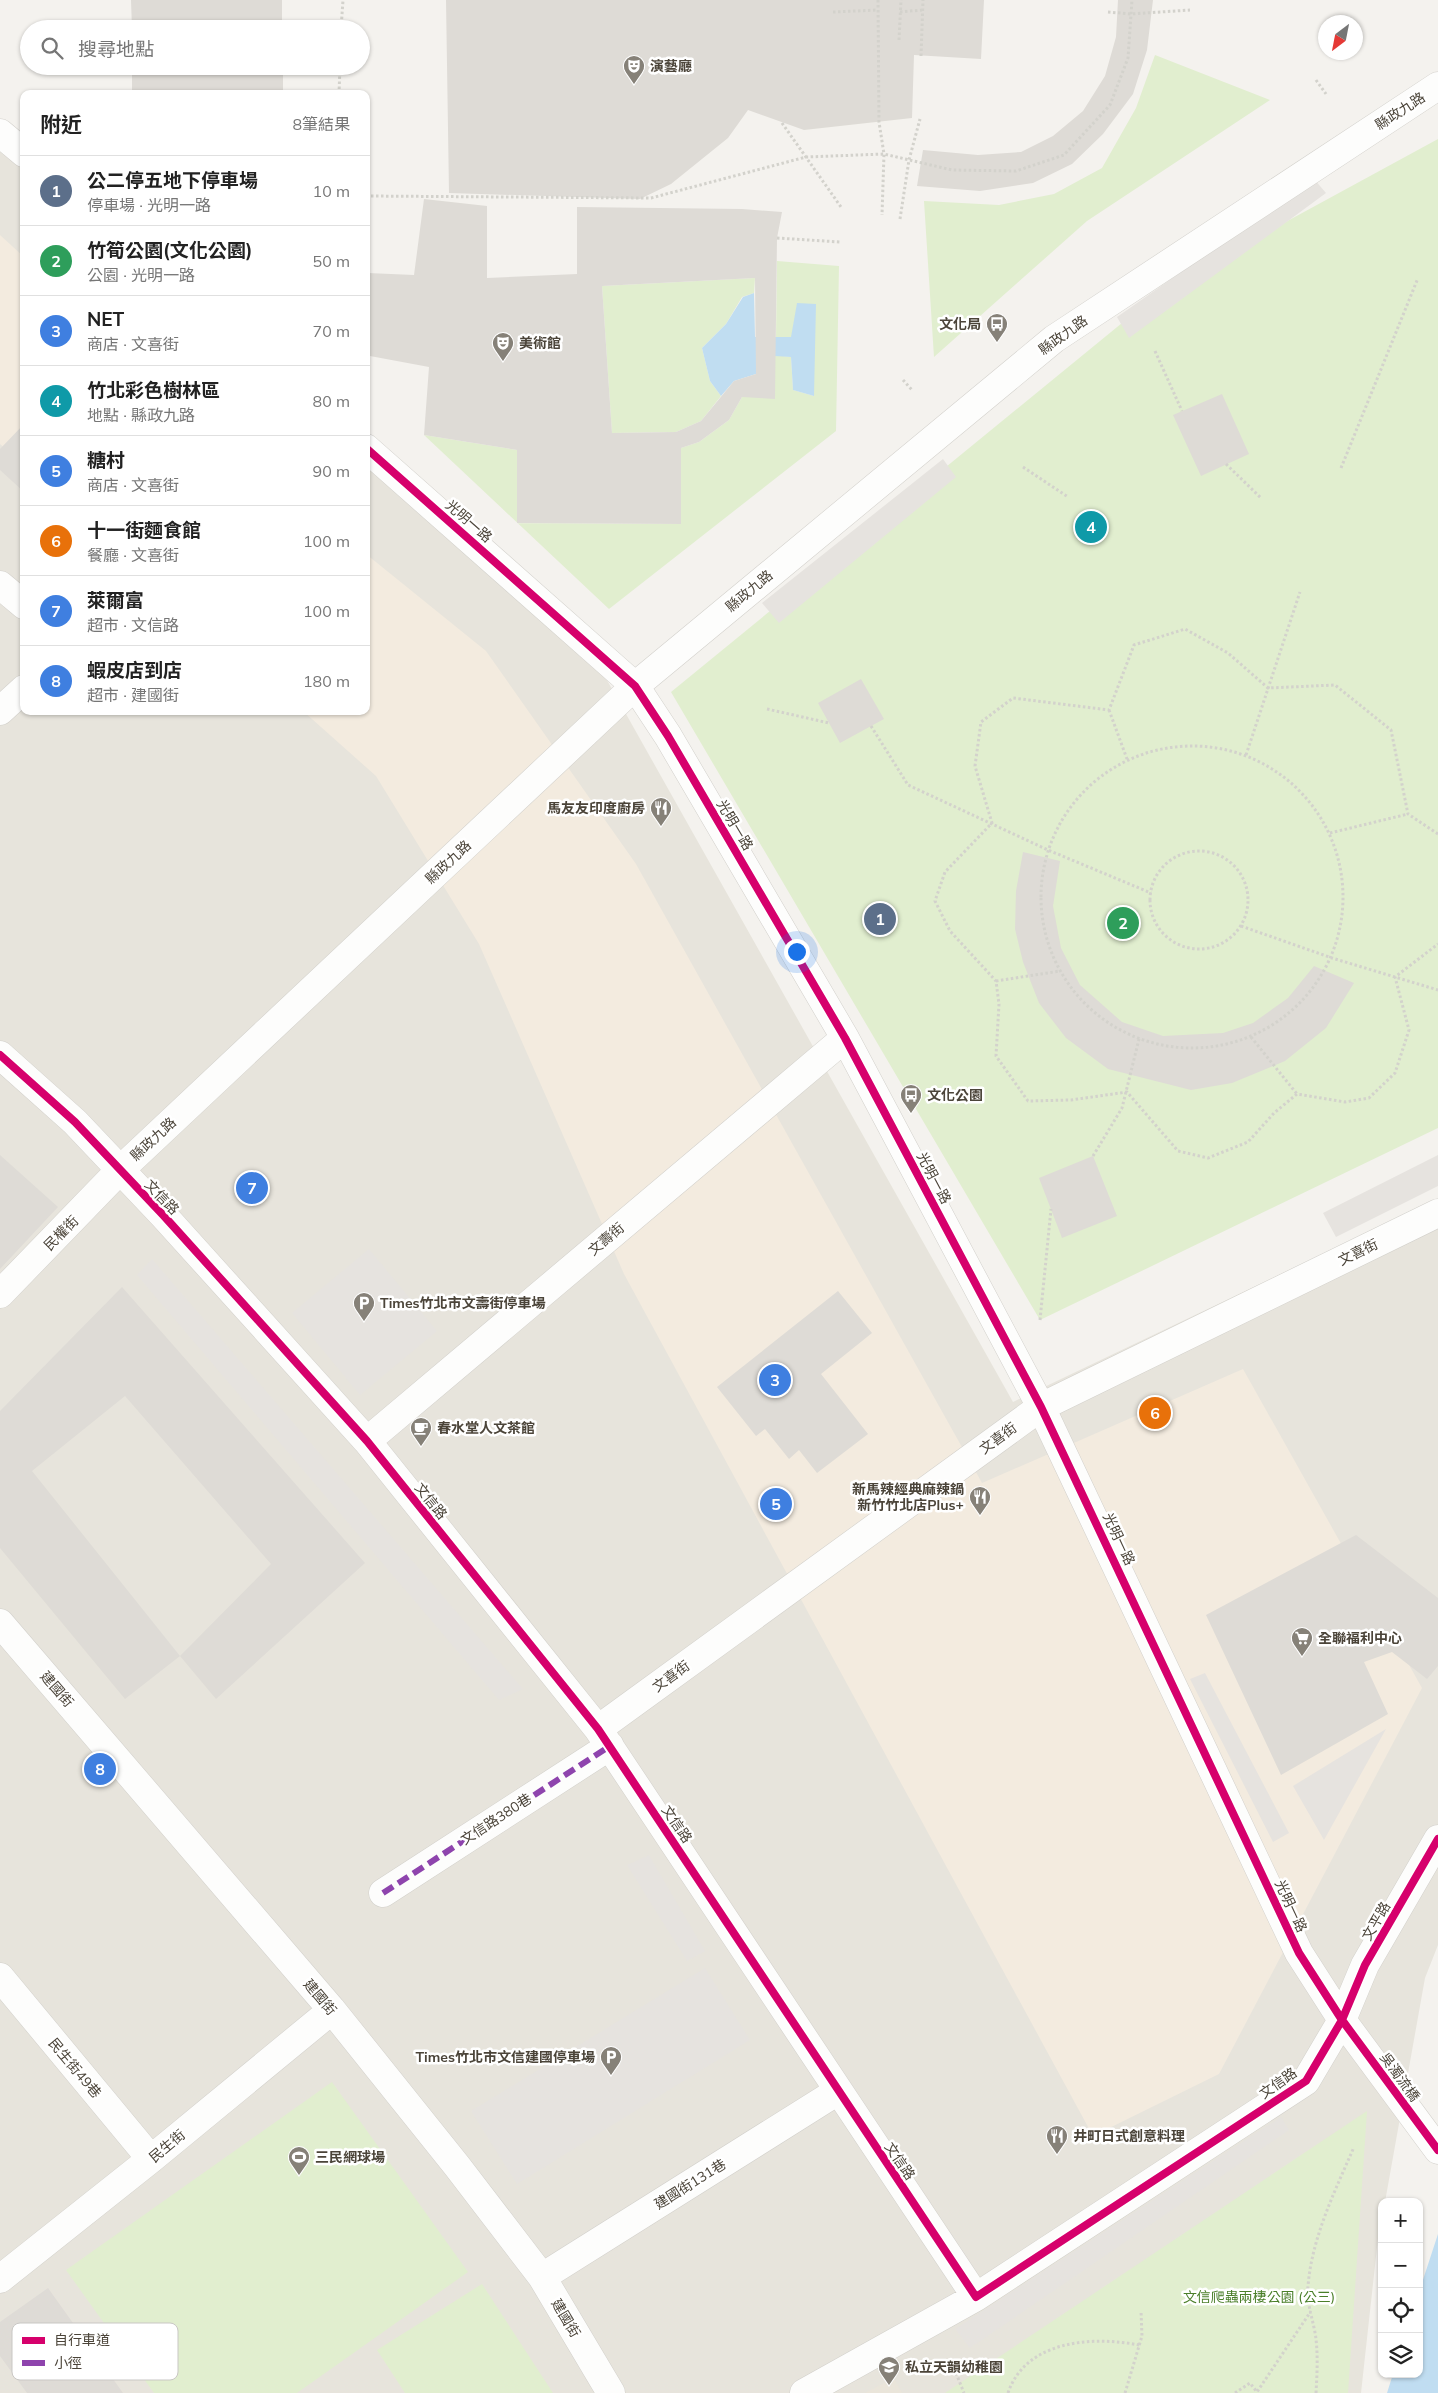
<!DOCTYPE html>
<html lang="zh-TW">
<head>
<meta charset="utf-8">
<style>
  :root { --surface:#fff; --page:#f6f6f6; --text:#222; --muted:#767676; --line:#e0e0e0; --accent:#868178 }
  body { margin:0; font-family:Mulish,"Noto Sans TC",sans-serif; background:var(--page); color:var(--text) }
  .controls { position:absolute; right:15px; bottom:15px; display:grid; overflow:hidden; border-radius:10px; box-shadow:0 1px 4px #0004 }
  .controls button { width:45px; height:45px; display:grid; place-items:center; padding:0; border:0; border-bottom:1px solid var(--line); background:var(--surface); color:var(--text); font:25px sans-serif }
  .compass { position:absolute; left:1318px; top:15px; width:45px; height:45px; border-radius:50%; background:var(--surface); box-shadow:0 1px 4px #0004; rotate:212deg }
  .you { position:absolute; left:796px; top:951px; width:18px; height:18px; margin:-12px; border:4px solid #fff; border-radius:50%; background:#1a73e8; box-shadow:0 0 0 8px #1a73e833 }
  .badge { display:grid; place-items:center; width:32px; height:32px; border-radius:50%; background:var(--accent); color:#fff; font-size:16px; font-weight:700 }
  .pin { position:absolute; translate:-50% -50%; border:2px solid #fff; box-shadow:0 1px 5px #0006 }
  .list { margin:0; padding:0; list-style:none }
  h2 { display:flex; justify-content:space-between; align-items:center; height:65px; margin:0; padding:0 20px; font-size:21px }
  h2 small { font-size:16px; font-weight:400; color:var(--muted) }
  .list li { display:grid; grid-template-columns:32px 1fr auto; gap:15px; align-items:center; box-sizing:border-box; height:70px; padding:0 20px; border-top:1px solid var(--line) }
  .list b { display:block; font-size:19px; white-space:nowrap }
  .list p { margin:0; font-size:16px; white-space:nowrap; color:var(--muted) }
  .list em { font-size:16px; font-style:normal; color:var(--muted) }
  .icon { flex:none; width:28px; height:28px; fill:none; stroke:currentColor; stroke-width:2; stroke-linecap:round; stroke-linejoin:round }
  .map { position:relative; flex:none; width:1438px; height:2393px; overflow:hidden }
  .search { position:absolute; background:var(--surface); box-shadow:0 1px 4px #0004; left:20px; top:20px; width:350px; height:55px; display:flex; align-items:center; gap:12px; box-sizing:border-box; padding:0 18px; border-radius:28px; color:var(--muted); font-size:19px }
  .panel { position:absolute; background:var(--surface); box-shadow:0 1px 4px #0004; left:20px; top:90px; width:350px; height:625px; border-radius:10px }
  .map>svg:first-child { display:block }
  .residential { fill:#e7e4dc }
  .commercial { fill:#f3ebdf }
  .education { fill:#eae5da }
  .green { fill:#e1eecf }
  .parking { fill:#e6e3df }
  .water { fill:#c0ddf1 }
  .building { fill:#dedbd6; fill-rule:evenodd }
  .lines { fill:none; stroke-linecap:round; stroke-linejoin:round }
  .minor-casing { stroke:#d2d0cb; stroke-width:29 }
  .path { stroke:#d3d2cc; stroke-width:3; stroke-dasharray:2.5 2.5; stroke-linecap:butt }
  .minor { stroke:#fdfdfc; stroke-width:28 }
  .quiet { stroke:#8e44ad; stroke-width:6; stroke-dasharray:12 6; stroke-linecap:butt }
  .cycleway-casing { stroke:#fff; stroke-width:11 }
  .cycleway { stroke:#d6006c; stroke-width:8 }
  .labels { text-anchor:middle; stroke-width:5; stroke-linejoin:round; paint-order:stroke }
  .poi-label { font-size:14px; font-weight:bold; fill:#4b4439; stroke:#fff; text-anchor:start }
  .street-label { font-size:14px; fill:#4b4439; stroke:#fff }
  .park-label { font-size:14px; fill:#4a7f2a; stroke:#fff }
  .key { fill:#fff; stroke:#c9c7c4; stroke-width:1 }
  .key-label { font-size:14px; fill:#4b4439 }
</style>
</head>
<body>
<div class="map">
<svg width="1438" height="2393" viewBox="0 0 1438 2393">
  <rect width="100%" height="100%" fill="#f4f2ee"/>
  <path class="residential" d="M0,141L24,162V711H366V462L599,666L1013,1402L1438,1199V1945L1425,1978L1385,2202H1382L1361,2393H0Z"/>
  <path class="commercial" d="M0,235L24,257V465L0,444Z
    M366,554L486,651L636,864L982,1483L1243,1369L1422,1688L1219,2074L1093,2136L624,1274L479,944L376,776L303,711H366Z"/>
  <path class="education" d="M894,2378L902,2393H865Z"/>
  <path class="green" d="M1155,55L1270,100L1087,221L934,357L924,201L999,205L1054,194L1102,168L1136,108Z
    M1438,139V1128L1040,1320L671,692L1166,287Z
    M777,261L839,266L836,431L609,609L424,435L517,450V523L681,524V448L699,442L729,420L742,397L775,355L791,357L793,390L814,396L791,337H776Z
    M755,278L754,293L742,297L726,324L702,348L710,381L721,396L701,421L676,432L612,433L602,286Z
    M332,2082L468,2272L297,2393H154L66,2270Z
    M1367,2111L1348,2393H945Z
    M482,2284L553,2393H405L377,2350Z"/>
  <path class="parking" d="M1314,179L1326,193L1129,338L1117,317Z
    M943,459L956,477L779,623L762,603Z
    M1438,1155V1186L1336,1237L1323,1213Z
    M369,1249L437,1331L360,1395L292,1313Z
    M152,1259L523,1689L499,1700L137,1275Z
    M1205,1673L1289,1833L1273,1842L1190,1679Z
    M1386,1729L1324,1840L1293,1786Z
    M649,1855L705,1951L687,1961L627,1865Z
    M705,1968L750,2040L517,2184L471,2111Z
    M1281,2117L1289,2130L970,2348L955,2329Z"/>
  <path class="water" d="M754,293L755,337H791L797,303L816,304L814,396L793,390L791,357L756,355V374L734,381L721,396L710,381L702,348L726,324L743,297Z
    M1438,2234V2393H1387L1393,2374H1419V2292Z"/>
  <path class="building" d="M131,0H282V29H132Z
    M446,0H984L981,59L914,55L912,118L804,130L748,110L728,138L671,184L640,199L449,193Z
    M1118,0H1153L1147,50L1133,94L1103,134L1072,164L1033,183L980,191L917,186L923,150L978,155L1021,152L1053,136L1083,111L1105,76L1116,37Z
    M132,66H283V94H132Z
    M424,199L487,206V278L577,274V207L742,209L782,212L777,238L775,399L742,397L729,420L699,442L681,448V524L517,523V450L424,435L429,367L370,356L368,273L414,275ZM755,278L756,374L734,381L701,421L676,432L612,433L602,286Z
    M1222,394L1249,454L1201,476L1173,415Z
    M24,424V492L0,470V449Z
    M861,679L884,719L840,743L818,703Z
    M1023,852L1060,861L1053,906L1061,948L1080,985L1122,1022L1163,1036L1223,1033L1253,1023L1288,998L1314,966L1354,983L1326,1028L1285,1061L1232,1083L1191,1090L1108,1069L1066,1038L1039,1003L1023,962L1015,929L1016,891Z
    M0,1155L58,1207L0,1269Z
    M1093,1156L1117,1216L1062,1238L1039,1178Z
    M122,1287L365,1563L216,1699L180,1656L271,1564L125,1396L32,1471L180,1656L125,1699L0,1548V1411Z
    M838,1291L872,1333L821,1374L868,1434L817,1473L799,1450L789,1459L765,1429L756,1436L717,1387Z
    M1356,1535L1438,1598V1666L1427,1679L1392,1652L1364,1662L1388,1714L1281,1775L1206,1615Z
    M48,2288L123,2393H27L0,2356V2322Z"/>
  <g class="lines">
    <g class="minor-casing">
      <path id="minor" d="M0,133L24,153
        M366,448L635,686L668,736L845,1038L1041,1407L1299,1953L1342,2020L1438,2150
        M0,585L24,605
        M0,711L24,689
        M0,1055L75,1122L164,1216L367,1441L598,1729L976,2297L1306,2081L1342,2020L1365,1965L1438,1839
        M0,1294L120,1170L635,686L1054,339L1438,86
        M367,1441L845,1038
        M0,1623L332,2010L457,2166L542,2277L611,2393
        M598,1729L1041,1407L1438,1213
        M383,1893L610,1746
        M0,1977L151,2159
        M542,2277L838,2091
        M0,2279L151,2159L332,2010
        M804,2393L976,2297"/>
    </g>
    <path class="path" d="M878,0L879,122L884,154L882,215
      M833,12L878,10
      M900,12L922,10
      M1108,12L1131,14L1190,10
      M341,29L343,0
      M899,40L901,0
      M921,56L923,0
      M1316,80L1326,94
      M339,94L340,66
      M782,123L841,207
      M366,196L651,198L806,157L884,154L952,170L1016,171L1064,155L1110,105L1128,58L1132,0
      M900,219L909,160L920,119
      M777,238L840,242
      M1155,351L1182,411
      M903,380L912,390
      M1226,464L1261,498
      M1023,467L1068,497
      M1341,468L1418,278
      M767,709L829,723
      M1109,710L1127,759
      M871,726L908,785L1048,850L1151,893
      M1041 897a151 151 0 1 1 302 0a151 151 0 1 1-302 0Z
      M1246,755L1300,592
      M1330,833L1408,814
      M1438,834L1408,814L1391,730L1335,685L1268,688L1228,653L1185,629L1134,645L1109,710L1013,698L981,722L975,766L992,823L945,872L935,901L950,931L996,981L999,1004L996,1056L1028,1101L1071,1100L1127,1092L1178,1151L1208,1158L1248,1142L1274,1113L1297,1094L1345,1102L1369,1098L1395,1073L1409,1030L1395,977L1438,944
      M1150 900a49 49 0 1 1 98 0a49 49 0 1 1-98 0Z
      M1241,926L1332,958L1438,990
      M996,981L1060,971
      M1251,1037L1297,1094
      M1093,1156L1122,1108L1139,1039
      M1040,1320L1051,1209
      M956,2373L964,2393
      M1008,2393C1026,2340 1092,2336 1139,2345
      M1125,2393L1142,2336L1141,2311
      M1235,2393L1250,2383L1257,2392L1311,2311
      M1316,2393C1317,2375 1318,2357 1316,2339C1314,2322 1306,2303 1308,2286C1312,2237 1335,2191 1354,2147"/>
    <use href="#minor" class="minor"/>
    <path class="quiet" d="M383,1893L610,1746"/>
    <g class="cycleway-casing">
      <path id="cycleway" d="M366,448L635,686L668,736L845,1038L1041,1407L1299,1953L1342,2020L1438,2150
        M0,1055L75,1122L164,1216L367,1441L598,1729L976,2297L1306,2081L1342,2020L1365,1965L1438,1839"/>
    </g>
    <use href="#cycleway" class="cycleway"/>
  </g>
  <defs>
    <g id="theatre-pin" transform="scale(1.125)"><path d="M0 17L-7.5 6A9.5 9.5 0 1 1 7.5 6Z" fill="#868178" stroke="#fff"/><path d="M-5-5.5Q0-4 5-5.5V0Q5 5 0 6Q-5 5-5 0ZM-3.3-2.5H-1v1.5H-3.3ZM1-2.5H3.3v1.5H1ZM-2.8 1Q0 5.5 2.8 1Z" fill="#fff"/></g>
    <g id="bus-pin" transform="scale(1.125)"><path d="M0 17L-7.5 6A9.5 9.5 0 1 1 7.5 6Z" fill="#868178" stroke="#fff"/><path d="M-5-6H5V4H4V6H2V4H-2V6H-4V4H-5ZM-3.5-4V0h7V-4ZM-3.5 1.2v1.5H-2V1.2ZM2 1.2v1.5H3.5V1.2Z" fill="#fff"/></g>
    <g id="restaurant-pin" transform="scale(1.125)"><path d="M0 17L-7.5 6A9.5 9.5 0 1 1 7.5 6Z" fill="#868178" stroke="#fff"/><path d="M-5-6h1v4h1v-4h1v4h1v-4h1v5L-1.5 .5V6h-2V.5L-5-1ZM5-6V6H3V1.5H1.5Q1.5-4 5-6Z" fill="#fff"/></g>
    <g id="parking-pin" transform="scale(1.125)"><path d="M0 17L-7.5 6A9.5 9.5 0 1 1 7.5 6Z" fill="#868178" stroke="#fff"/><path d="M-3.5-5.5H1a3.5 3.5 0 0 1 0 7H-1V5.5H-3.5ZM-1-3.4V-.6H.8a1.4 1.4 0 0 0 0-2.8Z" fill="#fff"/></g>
    <g id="cafe-pin" transform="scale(1.125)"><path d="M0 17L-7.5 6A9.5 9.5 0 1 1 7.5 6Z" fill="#868178" stroke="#fff"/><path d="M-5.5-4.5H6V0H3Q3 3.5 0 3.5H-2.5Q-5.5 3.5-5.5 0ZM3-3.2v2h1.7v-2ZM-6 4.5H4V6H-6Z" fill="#fff"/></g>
    <g id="supermarket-pin" transform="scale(1.125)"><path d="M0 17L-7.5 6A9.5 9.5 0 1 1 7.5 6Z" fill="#868178" stroke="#fff"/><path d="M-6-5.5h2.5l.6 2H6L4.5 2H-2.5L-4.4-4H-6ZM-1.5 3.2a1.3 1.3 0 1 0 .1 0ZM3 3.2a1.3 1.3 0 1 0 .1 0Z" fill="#fff"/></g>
    <g id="stadium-pin" transform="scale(1.125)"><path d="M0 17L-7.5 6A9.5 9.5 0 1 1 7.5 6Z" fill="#868178" stroke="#fff"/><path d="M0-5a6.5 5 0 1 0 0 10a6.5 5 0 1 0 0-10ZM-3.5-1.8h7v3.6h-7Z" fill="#fff"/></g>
    <g id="school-pin" transform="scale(1.125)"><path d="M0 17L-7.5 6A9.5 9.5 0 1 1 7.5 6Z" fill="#868178" stroke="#fff"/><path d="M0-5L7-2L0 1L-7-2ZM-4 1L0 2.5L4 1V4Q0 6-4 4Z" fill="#fff"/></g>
  </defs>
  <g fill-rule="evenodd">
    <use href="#theatre-pin" x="634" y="66"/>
    <use href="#bus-pin" x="997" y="324"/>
    <use href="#theatre-pin" x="503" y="343"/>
    <use href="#restaurant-pin" x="661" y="808"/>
    <use href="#bus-pin" x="911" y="1095"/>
    <use href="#parking-pin" x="364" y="1303"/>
    <use href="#cafe-pin" x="421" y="1428"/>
    <use href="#restaurant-pin" x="980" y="1497"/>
    <use href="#supermarket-pin" x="1302" y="1638"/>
    <use href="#parking-pin" x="611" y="2057"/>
    <use href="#restaurant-pin" x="1057" y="2136"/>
    <use href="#stadium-pin" x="299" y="2157"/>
    <use href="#school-pin" x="889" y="2367"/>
  </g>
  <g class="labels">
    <g class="poi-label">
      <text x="650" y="71">演藝廳</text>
      <text x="981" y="329" text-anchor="end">文化局</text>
      <text x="519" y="348">美術館</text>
      <text x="645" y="813" text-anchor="end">馬友友印度廚房</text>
      <text x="927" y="1100">文化公園</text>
      <text x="380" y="1308">Times竹北市文壽街停車場</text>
      <text x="437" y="1433">春水堂人文茶館</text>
      <text x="964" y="1494" text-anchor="end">新馬辣經典麻辣鍋<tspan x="964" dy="16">新竹竹北店Plus+</tspan></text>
      <text x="1318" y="1643">全聯福利中心</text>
      <text x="595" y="2062" text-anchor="end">Times竹北市文信建國停車場</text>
      <text x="1073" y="2141">井町日式創意料理</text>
      <text x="315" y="2162">三民網球場</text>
      <text x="905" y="2372">私立天韻幼稚園</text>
    </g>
    <g class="street-label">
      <text transform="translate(1400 111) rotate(-33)" y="5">縣政九路</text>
      <text transform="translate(1063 335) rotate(-36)" y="5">縣政九路</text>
      <text transform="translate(469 521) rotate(41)" y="5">光明一路</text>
      <text transform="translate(749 591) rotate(-40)" y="5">縣政九路</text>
      <text transform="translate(735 825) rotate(59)" y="5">光明一路</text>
      <text transform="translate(448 862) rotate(-43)" y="5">縣政九路</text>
      <text transform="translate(153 1139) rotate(-43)" y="5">縣政九路</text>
      <text transform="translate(934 1178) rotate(62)" y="5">光明一路</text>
      <text transform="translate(162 1197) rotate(46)" y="5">文信路</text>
      <text transform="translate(61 1233) rotate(-45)" y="5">民權街</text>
      <text transform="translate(606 1239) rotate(-40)" y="5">文壽街</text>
      <text transform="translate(1358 1252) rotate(-26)" y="5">文喜街</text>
      <text transform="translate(998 1438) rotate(-36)" y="5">文喜街</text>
      <text transform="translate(431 1501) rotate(51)" y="5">文信路</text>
      <text transform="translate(1119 1539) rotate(65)" y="5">光明一路</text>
      <text transform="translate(671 1676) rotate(-36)" y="5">文喜街</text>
      <text transform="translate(57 1689) rotate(49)" y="5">建國街</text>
      <text transform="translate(496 1819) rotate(-33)" y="5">文信路380巷</text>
      <text transform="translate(677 1824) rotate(56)" y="5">文信路</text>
      <text transform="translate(1291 1906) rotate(65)" y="5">光明一路</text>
      <text transform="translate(1376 1921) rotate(-60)" y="5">文平路</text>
      <text transform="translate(320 1997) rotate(50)" y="5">建國街</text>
      <text transform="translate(75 2068) rotate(50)" y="5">民生街49巷</text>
      <text transform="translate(1400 2077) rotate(54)" y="5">吳濁流橋</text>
      <text transform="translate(1278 2083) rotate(-35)" y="5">文信路</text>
      <text transform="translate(167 2146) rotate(-40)" y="5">民生街</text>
      <text transform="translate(900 2161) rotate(56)" y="5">文信路</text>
      <text transform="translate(690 2184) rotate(-32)" y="5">建國街131巷</text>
      <text transform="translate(566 2318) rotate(59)" y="5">建國街</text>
    </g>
    <g class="park-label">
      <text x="1259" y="2302">文信爬蟲兩棲公園 (公三)</text>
    </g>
  </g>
  <rect x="12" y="2323" width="166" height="57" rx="8" class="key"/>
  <rect x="22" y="2337" width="23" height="7" fill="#d6006c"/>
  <rect x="22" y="2360" width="23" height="6" fill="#8e44ad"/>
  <g class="key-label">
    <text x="54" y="2345">自行車道</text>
    <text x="54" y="2368">小徑</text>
  </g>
</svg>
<div class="controls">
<button>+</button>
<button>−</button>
<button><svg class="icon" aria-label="locate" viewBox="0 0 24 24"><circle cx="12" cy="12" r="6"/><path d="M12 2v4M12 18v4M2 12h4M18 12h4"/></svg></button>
<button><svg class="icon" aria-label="layers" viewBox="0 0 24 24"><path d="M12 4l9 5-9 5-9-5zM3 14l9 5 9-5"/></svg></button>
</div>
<svg class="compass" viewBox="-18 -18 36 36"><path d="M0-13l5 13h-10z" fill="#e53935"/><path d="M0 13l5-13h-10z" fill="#767676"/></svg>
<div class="you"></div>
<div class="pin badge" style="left:880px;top:919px;background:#5c6f8a">1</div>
<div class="pin badge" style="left:1123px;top:923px;background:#2e9e5b">2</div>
<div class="pin badge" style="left:775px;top:1380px;background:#3f7fe0">3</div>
<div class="pin badge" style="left:1091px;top:527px;background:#0f9aa8">4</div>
<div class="pin badge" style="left:776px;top:1504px;background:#3f7fe0">5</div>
<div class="pin badge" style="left:1155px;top:1413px;background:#e8710a">6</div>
<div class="pin badge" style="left:252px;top:1188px;background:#3f7fe0">7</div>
<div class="pin badge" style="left:100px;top:1769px;background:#3f7fe0">8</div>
<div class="search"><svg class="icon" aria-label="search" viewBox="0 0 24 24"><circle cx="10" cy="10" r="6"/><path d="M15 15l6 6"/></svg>搜尋地點</div>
<section class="panel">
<h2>附近<small>8筆結果</small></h2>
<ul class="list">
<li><span class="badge" style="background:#5c6f8a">1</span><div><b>公二停五地下停車場</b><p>停車場 · 光明一路</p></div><em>10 m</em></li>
<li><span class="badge" style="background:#2e9e5b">2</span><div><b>竹筍公園(文化公園)</b><p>公園 · 光明一路</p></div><em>50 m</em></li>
<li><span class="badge" style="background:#3f7fe0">3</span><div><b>NET</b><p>商店 · 文喜街</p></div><em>70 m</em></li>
<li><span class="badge" style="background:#0f9aa8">4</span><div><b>竹北彩色樹林區</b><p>地點 · 縣政九路</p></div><em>80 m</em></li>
<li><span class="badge" style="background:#3f7fe0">5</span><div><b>糖村</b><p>商店 · 文喜街</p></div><em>90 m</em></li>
<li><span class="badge" style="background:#e8710a">6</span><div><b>十一街麵食館</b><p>餐廳 · 文喜街</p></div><em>100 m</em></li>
<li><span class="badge" style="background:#3f7fe0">7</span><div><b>萊爾富</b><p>超市 · 文信路</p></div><em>100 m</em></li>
<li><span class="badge" style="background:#3f7fe0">8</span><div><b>蝦皮店到店</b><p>超市 · 建國街</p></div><em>180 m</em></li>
</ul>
</section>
</div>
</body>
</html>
